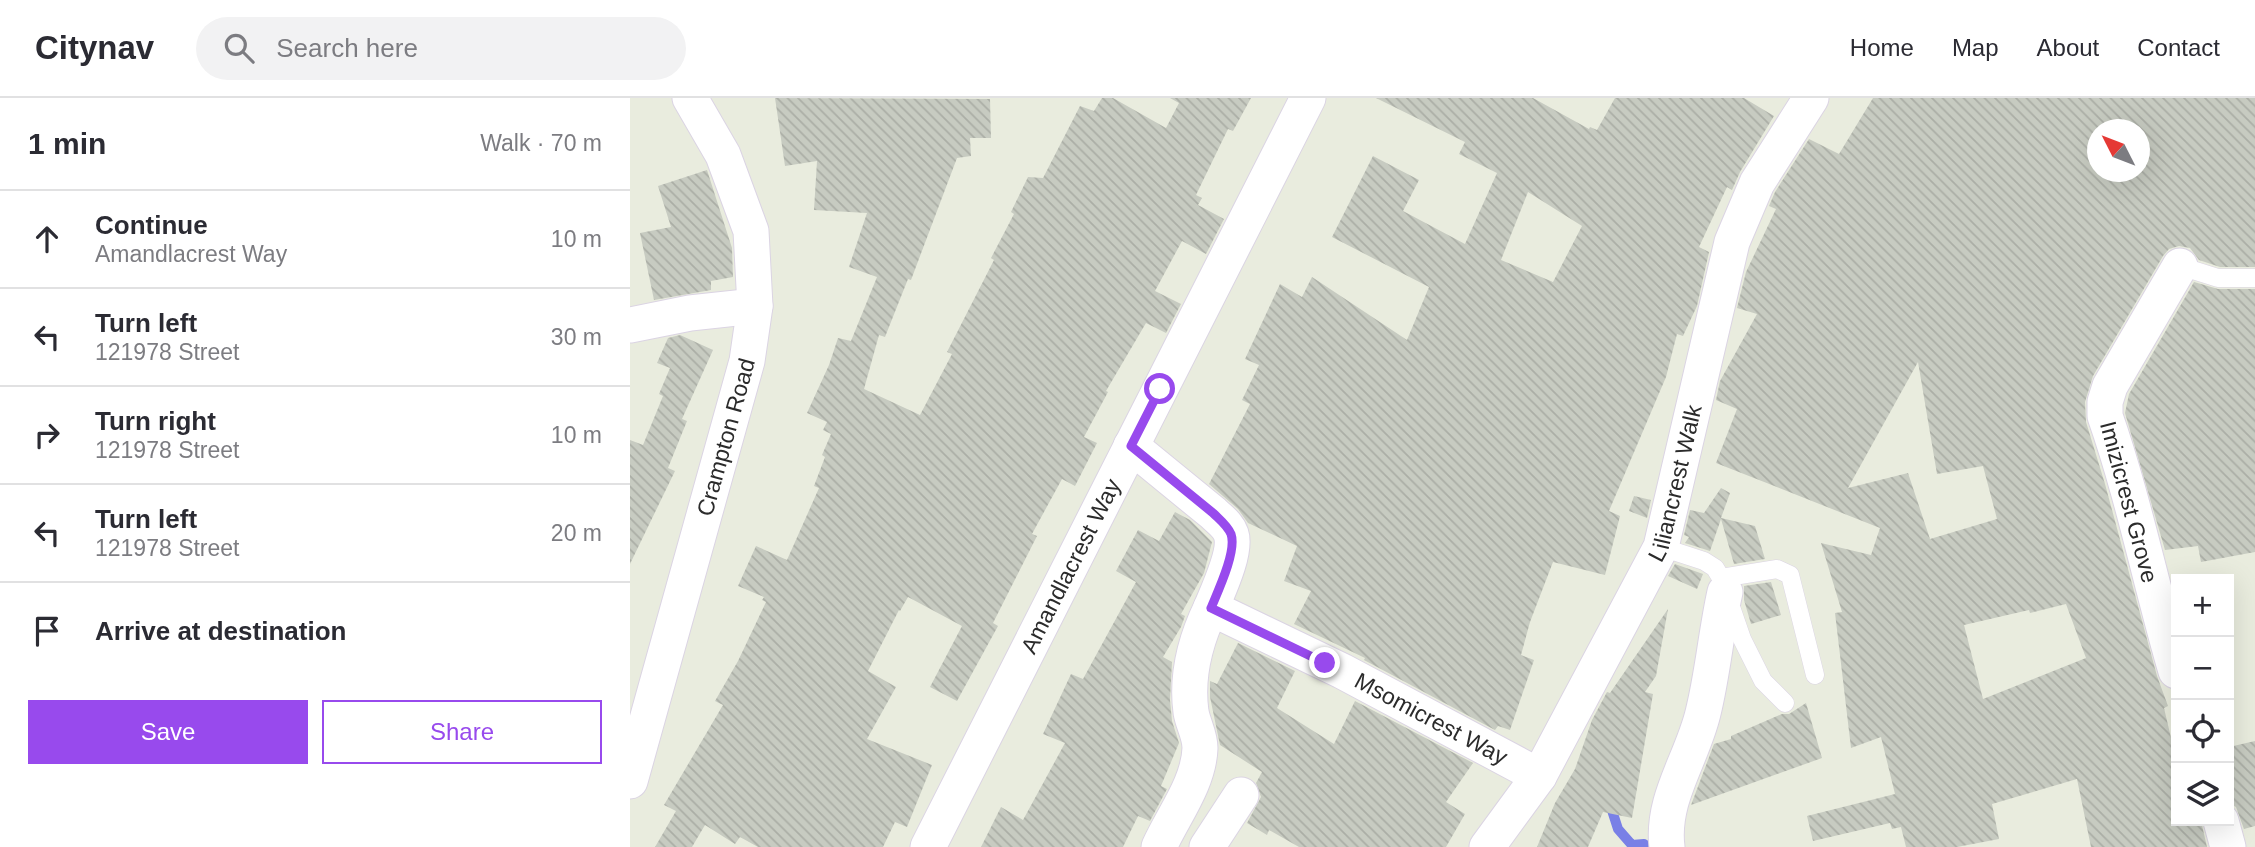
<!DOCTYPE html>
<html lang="en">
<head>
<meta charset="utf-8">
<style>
  :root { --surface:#fff; --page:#f2f2f3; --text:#2b2b33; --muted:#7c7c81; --line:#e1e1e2; --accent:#984aed }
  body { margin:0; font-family:Arial,sans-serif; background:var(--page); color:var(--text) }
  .controls { position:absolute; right:21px; bottom:21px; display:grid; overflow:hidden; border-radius:0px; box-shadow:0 7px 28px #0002 }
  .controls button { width:63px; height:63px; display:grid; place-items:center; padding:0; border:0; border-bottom:2px solid var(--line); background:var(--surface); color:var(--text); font:35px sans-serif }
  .compass { position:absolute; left:1457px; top:21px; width:63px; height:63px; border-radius:50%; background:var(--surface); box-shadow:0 7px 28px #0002; rotate:312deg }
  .stop { position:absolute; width:21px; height:21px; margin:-16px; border:5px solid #984aed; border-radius:50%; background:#fff }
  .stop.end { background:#984aed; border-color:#fff; box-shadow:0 2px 7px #0008 }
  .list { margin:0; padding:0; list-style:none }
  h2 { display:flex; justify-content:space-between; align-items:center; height:91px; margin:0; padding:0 28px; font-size:30px }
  h2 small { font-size:23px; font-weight:400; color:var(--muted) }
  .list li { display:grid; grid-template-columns:46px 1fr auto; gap:21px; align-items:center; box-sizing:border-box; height:98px; padding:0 28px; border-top:2px solid var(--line) }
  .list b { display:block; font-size:26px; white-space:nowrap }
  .list p { margin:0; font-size:23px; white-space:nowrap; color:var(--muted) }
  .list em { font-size:23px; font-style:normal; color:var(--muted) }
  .actions { display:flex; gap:14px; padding:21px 28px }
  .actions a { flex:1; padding:16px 0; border:2px solid var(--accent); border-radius:0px; text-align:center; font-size:24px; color:var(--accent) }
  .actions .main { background:var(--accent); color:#fff }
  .icon { flex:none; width:38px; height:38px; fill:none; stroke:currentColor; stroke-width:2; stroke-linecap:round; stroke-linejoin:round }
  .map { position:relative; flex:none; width:1625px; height:749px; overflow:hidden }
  header { display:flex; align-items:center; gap:42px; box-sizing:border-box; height:98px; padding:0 35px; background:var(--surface); border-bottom:2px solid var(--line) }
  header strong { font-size:33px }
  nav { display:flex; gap:38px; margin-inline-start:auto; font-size:24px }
  .search { width:490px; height:63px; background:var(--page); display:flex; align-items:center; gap:18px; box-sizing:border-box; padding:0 24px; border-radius:38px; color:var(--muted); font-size:26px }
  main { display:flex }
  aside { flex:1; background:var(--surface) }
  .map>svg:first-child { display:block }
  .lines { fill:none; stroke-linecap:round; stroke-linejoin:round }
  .stream { stroke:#7980e6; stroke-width:10 }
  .building { fill:url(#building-back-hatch); fill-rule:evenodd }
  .lane-casing { stroke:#dbd4e3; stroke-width:19 }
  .street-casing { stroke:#dbd4e3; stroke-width:37 }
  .lane { stroke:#fff; stroke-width:18 }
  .street { stroke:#fff; stroke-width:35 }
  .route { stroke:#984aed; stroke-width:9 }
  .labels { text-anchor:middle; stroke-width:5; stroke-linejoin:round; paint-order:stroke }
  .street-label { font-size:23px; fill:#2b2b2b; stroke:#fff }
</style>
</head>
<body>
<header>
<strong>Citynav</strong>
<div class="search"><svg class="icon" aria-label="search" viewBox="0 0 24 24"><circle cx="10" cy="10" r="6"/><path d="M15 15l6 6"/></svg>Search here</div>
<nav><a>Home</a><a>Map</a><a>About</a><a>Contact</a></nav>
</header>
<main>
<aside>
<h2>1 min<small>Walk · 70 m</small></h2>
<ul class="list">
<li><svg class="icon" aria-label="ahead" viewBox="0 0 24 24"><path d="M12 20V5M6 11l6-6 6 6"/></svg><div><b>Continue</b><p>Amandlacrest Way</p></div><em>10 m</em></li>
<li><svg class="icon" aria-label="left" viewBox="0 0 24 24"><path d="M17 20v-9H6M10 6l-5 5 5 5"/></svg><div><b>Turn left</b><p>121978 Street</p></div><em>30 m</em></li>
<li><svg class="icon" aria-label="right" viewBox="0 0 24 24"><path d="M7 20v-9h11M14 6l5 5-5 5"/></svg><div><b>Turn right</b><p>121978 Street</p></div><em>10 m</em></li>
<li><svg class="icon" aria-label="left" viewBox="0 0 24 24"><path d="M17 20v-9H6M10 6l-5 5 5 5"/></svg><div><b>Turn left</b><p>121978 Street</p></div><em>20 m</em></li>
<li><svg class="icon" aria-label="arrive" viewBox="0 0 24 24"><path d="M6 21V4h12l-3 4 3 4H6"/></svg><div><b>Arrive at destination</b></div></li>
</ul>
<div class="actions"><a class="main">Save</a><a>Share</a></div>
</aside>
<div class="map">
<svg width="1625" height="749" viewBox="0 0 1625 749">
  <defs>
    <pattern id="building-back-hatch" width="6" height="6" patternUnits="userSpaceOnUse" patternTransform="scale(1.75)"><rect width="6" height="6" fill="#c7cbc1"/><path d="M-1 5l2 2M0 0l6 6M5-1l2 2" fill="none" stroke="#abaea6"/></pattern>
  </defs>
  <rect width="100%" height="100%" fill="#e9ecde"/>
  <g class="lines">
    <path class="stream" d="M979,703L988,731L1002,747L1014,746L1018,749"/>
  </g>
  <path class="building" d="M145,0L360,1L361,40H340L341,58L327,60L281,182L278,181L255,239L249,237L234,291L290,317L322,256L317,254L364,162L361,160L384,116L381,114L398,79L413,80L450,8L464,13L472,0H483L536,30L549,5L540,0H621L603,33L598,31L566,97L572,100L568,107L594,121L576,156L552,143L525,193L551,206L536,235L516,225L476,293L478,294L454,339L467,345L445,388L432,381L402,436L407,438L363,525L368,528L327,603L300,589L332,528L278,499L270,513L269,512L238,573L266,589L237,641L302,667L277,729L265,724L253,749H128L110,739L105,746L75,727L62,749H25L46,713L34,707L93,607L85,603L108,563L136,504L132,502L134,499L108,488L126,448L157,462L189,390L184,388L195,359L192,357L201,336L193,332L197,324L177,315L199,267L208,240L221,243L247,179L219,169L237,115L184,112L187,63L155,68Z
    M746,0H903L959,31L960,29L967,32L985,0H1114L1144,18L1110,74L1102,92L1097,89L1069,149L1079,154L1067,208L1053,238L1047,236L1036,279L979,413L990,418L975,477L923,464L900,524L891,557L904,562L880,632L868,628L865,632L734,562L735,560L664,526L681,493L654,483L667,448L618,425L608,411L579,386L620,306L612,302L629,267L615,261L650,186L672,199L682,179L777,242L799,189L702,139L743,58L789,82L773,113L835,146L867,75L829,56L835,44ZM898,94L952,128L923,184L871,162Z
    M1243,0H1625V169H1590L1569,162L1560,150L1549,148L1539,151L1533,158L1463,278L1455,304L1456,324L1475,386L1527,578L1538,608L1534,610L1546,661V723H1571L1577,749H1461L1447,681L1362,706L1369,741L1327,749H1276L1271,729L1262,731L1260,725L1183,743L1177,718L1265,696L1251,639L1221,650L1205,515L1212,514L1191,445L1241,457L1250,430L1086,365L1107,311L1086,302L1090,283L1127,216L1107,210L1116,174L1146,111L1139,108L1145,94L1179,41L1209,56ZM1467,32H1509V74H1467ZM1288,264L1307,376L1353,368L1367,421L1300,441L1278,375L1218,390ZM1436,506L1456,560L1353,601L1334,527L1399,512L1400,515Z
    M77,72L102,150L103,179L81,183V192L24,202L10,135L41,129L28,88Z
    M1564,184L1588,191H1625V454L1571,464L1568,448L1535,452L1495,315L1499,296Z
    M50,237L83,252L52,321L57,323L38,370L45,373L0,466V342L13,347L33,298L29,296L40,270L27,265L38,240Z
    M1091,390L1100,395L1091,420L1125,428L1135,461L1104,466L1091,421L1080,453L1055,445L1059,439L1054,437L1060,412L1074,415Z
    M1004,398L1021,402L1017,420L999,413Z
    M545,414L560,422L582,444L574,475L551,516L555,518L551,529L533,559L542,564L540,602L542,623L549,645L531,688L537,691L520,723L508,718L493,749H351L371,709L393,722L435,645L413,636L441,576L453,581L506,484L486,473L508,432L529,443Z
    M1045,466L1073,476L1067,491L1038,478Z
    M1141,484L1151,517L1121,526L1114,502V488Z
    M1038,511L1026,578L1015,594L1023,596L1002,720L973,714L958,749H907L925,705L945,671L962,622L977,594L980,595Z
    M608,545L665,573L647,610L704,646L725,603L843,665L816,704L835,716L816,749H669L639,732L637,737L617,725L631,699L626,685L632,674L590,647L580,599V583L587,586Z
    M1176,605L1192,660L1061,707L1084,646L1101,641V638L1152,616H1159Z
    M1625,643V728L1614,731L1606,709L1599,705V649Z"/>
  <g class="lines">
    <g class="lane-casing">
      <path id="lane" d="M1550,168L1588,180H1625
        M1031,449L1074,463L1085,470L1091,480L1112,541L1133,583L1155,605
        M1091,480L1147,471L1160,477L1185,577"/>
    </g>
    <g class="street-casing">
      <g id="street">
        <path d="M0,227L60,215L125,208"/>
        <path id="s1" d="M501,348L583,415C590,422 598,427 601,436C607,453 588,493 581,510L712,573L909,678"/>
        <path d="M1546,573C1521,488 1504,401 1475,318V304L1480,288L1550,168"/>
        <path id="s2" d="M0,683L117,263L125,208L121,133L93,57L60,0"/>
        <path d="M1591,723L1598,749"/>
        <path id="s3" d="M298,749L678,0"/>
        <path d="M529,749C543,718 569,685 570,650C570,637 563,626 561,614C556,577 565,543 581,510"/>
        <path d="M577,749L611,697"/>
        <path id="s4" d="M857,749L909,678L1031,449L1102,144L1127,85L1181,0"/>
        <path d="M1037,749C1031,701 1062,661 1073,615C1083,575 1086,534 1095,494"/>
      </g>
    </g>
    <use href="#lane" class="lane"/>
    <use href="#street" class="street"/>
  </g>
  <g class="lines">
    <path class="route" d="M530,291L501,348L583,415C590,422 597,427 601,436C607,453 588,493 581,510L695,565"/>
  </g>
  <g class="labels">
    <g class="street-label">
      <text dy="8" stroke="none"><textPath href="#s2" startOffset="357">Crampton Road</textPath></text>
      <text dy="8" stroke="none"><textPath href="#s4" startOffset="413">Liliancrest Walk</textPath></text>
      <text transform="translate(1499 404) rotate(75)" y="8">Imizicrest Grove</text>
      <text dy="8" stroke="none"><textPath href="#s3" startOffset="315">Amandlacrest Way</textPath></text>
      <text dy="8" stroke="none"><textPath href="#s1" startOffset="458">Msomicrest Way</textPath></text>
    </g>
  </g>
</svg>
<div class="controls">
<button>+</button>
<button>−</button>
<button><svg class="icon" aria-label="locate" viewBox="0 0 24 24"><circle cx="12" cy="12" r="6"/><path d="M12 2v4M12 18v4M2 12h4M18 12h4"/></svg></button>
<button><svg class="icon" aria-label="layers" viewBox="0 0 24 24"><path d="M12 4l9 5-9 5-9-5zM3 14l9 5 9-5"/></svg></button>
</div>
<svg class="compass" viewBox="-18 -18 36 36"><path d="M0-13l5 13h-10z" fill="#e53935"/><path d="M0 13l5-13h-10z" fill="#7c7c81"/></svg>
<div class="stop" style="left:530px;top:291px"></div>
<div class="stop end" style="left:695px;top:565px"></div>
</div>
</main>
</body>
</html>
